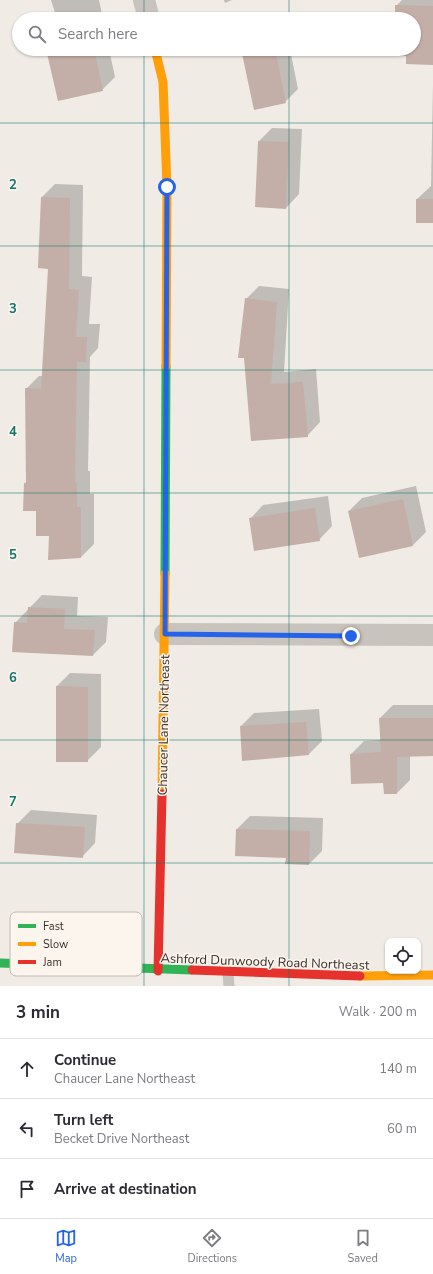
<!DOCTYPE html>
<html lang="en">
<head>
<meta charset="utf-8">
<style>
  :root { --surface:#fff; --page:#f7f7f7; --text:#2b2b33; --muted:#7c7c81; --line:#e1e1e2; --accent:#2563eb }
  body { margin:0; font-family:"Nunito Sans",sans-serif; background:var(--page); color:var(--text) }
  .controls { position:absolute; right:12px; bottom:12px; display:grid; overflow:hidden; border-radius:8px; box-shadow:0 1px 3px #0004 }
  .controls button { width:36px; height:36px; display:grid; place-items:center; padding:0; border:0; border-bottom:1px solid var(--line); background:var(--surface); color:var(--text); font:20px sans-serif }
  .stop { position:absolute; width:12px; height:12px; margin:-9px; border:3px solid #2563eb; border-radius:50%; background:#fff }
  .stop.end { background:#2563eb; border-color:#fff; box-shadow:0 1px 4px #0008 }
  .list { margin:0; padding:0; list-style:none }
  h2 { display:flex; justify-content:space-between; align-items:center; height:52px; margin:0; padding:0 16px; font-size:17px }
  h2 small { font-size:13px; font-weight:400; color:var(--muted) }
  .list li { display:grid; grid-template-columns:26px 1fr auto; gap:12px; align-items:center; box-sizing:border-box; height:60px; padding:0 16px; border-top:1px solid var(--line) }
  .list b { display:block; font-size:15px; white-space:nowrap }
  .list p { margin:0; font-size:13px; white-space:nowrap; color:var(--muted) }
  .list em { font-size:13px; font-style:normal; color:var(--muted) }
  .icon { flex:none; width:22px; height:22px; fill:none; stroke:currentColor; stroke-width:2; stroke-linecap:round; stroke-linejoin:round }
  .map { position:relative; flex:none; width:433px; height:986px; overflow:hidden }
  .search { position:absolute; background:var(--surface); box-shadow:0 1px 3px #0004; left:12px; right:12px; top:12px; height:44px; display:flex; align-items:center; gap:10px; box-sizing:border-box; padding:0 14px; border-radius:22px; color:var(--muted); font-size:15px }
  .sheet { height:232px; background:var(--surface) }
  nav { display:flex; justify-content:space-around; align-items:center; box-sizing:border-box; height:56px; border-top:1px solid var(--line); background:var(--surface); font-size:11px; color:var(--muted) }
  nav a { display:grid; justify-items:center; gap:2px }
  nav .on { color:var(--accent) }
  .map>svg:first-child { display:block }
  .shadow { fill:#0003 }
  .building { fill:#c3afa7 }
  .lines { fill:none; stroke-linecap:round; stroke-linejoin:round }
  .lane { stroke:#c9c3be; stroke-width:11 }
  .street { stroke:#c9c3be; stroke-width:22 }
  .fast { stroke:#30b455; stroke-width:9 }
  .slow { stroke:#ff9f0a; stroke-width:9 }
  .jam { stroke:#e5322d; stroke-width:9 }
  .route { stroke:#2563eb; stroke-width:5 }
  .grid { fill:none; stroke:#0f766e; stroke-width:1; stroke-opacity:0.55 }
  .labels { text-anchor:middle; stroke-width:3; stroke-linejoin:round; paint-order:stroke }
  .street-label { font-size:13px; fill:#3b302b; stroke:#fbf5ee }
  .key { fill:#fbf5ee; stroke:#c1bab4; stroke-width:1 }
  .key-label { font-size:11px; fill:#3b302b }
  .grid-label { font-size:13px; text-anchor:middle; font-weight:bold; fill:#0f766e; stroke:#fbf5ee; stroke-width:3; stroke-linejoin:round; paint-order:stroke }
</style>
</head>
<body>
<div class="map">
<svg width="433" height="986" viewBox="0 0 433 986">
  <rect width="100%" height="100%" fill="#f0ebe5"/>
  <path class="shadow" d="M51,0H99L103,19H57Z
    M224,0H232L225,3Z
    M402,0H433V64L407,55L386,54V49H414V19H396V6Z
    M47,49H109L115,77L102,90Z
    M242,49H290L298,89L285,102Z
    M433,84V222L417,199L431,186Z
    M272,128L302,129L299,194L286,208L259,141Z
    M55,184L83,185L82,276L92,277L89,324H100L98,348L90,357L88,471H90V494H94V544L81,557L37,511L25,483L27,481L26,389L39,376H43L49,268L42,197Z
    M259,286L289,289L284,372L316,369L320,422L307,436L252,440L246,299Z
    M416,486L426,532L413,545L349,511L362,498Z
    M328,496L332,526L319,540L250,519L263,505Z
    M42,595L78,597L77,616L108,617L106,642L93,655L15,623Z
    M70,673L101,674V747L87,761L57,686Z
    M393,705H433V755L410,756V780L397,793L351,754L364,741L381,740L380,718Z
    M319,709L322,741L309,754L241,726L254,713Z
    M31,810L97,815L95,843L82,857L17,824Z
    M250,816L323,818L322,851L309,864L287,857L237,829Z"/>
  <path class="building" d="M395,5L433,6V65L406,64V56H395V49H414V19H395Z
    M46,49H94L103,91L58,101Z
    M241,49H275L286,103L254,110Z
    M258,141L289,142L286,209L255,207Z
    M41,197L70,198L69,289L79,290L76,337H87L86,362H77L75,483H77V507H81V558L48,560L49,536H36V511H23L24,483H26L25,388L41,389L48,269L38,268Z
    M416,199H433V223H416Z
    M245,298L277,302L271,384L303,382L308,437L251,441L244,358H238Z
    M403,499L413,546L359,558L348,511Z
    M315,508L320,541L254,551L249,518Z
    M28,607L65,609L64,629L95,630L93,656L12,652L14,622L27,623Z
    M56,686L88,687V762H56Z
    M379,718H433V756L397,757V794H384L383,783L351,784L350,754L381,752Z
    M306,722L309,755L242,761L240,726Z
    M16,823L85,827L83,858L14,853Z
    M236,829L310,831L309,865L285,864L286,858L235,856Z"/>
  <g class="lines">
    <path class="lane" d="M228,973L229,986"/>
    <path class="street" d="M144,0L149,19
      M165,634L433,635"/>
    <path class="fast" d="M165,574L166,366
      M0,963L192,970"/>
    <path class="slow" d="M155,49L163,82L167,187L166,366
      M162,794L165,574
      M360,976L433,975"/>
    <path class="jam" d="M192,970L360,976
      M158,971L162,794"/>
  </g>
  <g class="lines">
    <path class="route" d="M167,187L165,634L351,636"/>
  </g>
  <path class="grid" d="M144,0V19M289,0V19M144,49V986M289,49V986M0,123H433M0,246H433M0,370H433M0,493H433M0,616H433M0,740H433M0,863H433"/>
  <g class="labels">
    <g class="street-label">
      <text transform="translate(163 725) rotate(-89)" y="5">Chaucer Lane Northeast</text>
      <text transform="translate(265 961) rotate(2)" y="5">Ashford Dunwoody Road Northeast</text>
    </g>
  </g>
  <rect x="10" y="912" width="132" height="64" rx="6" class="key"/>
  <rect x="18" y="924" width="18" height="4" fill="#30b455"/>
  <rect x="18" y="942" width="18" height="4" fill="#ff9f0a"/>
  <rect x="18" y="960" width="18" height="4" fill="#e5322d"/>
  <g class="key-label">
    <text x="43" y="930">Fast</text>
    <text x="43" y="948">Slow</text>
    <text x="43" y="966">Jam</text>
  </g>
  <g class="grid-label">
    <text x="13" y="189">2</text>
    <text x="13" y="313">3</text>
    <text x="13" y="436">4</text>
    <text x="13" y="559">5</text>
    <text x="13" y="682">6</text>
    <text x="13" y="806">7</text>
  </g>
</svg>
<div class="controls">
<button><svg class="icon" aria-label="locate" viewBox="0 0 24 24"><circle cx="12" cy="12" r="6"/><path d="M12 2v4M12 18v4M2 12h4M18 12h4"/></svg></button>
</div>
<div class="stop" style="left:167px;top:187px"></div>
<div class="stop end" style="left:351px;top:636px"></div>
<div class="search"><svg class="icon" aria-label="search" viewBox="0 0 24 24"><circle cx="10" cy="10" r="6"/><path d="M15 15l6 6"/></svg>Search here</div>
</div>
<section class="sheet">
<h2>3 min<small>Walk · 200 m</small></h2>
<ul class="list">
<li><svg class="icon" aria-label="ahead" viewBox="0 0 24 24"><path d="M12 20V5M6 11l6-6 6 6"/></svg><div><b>Continue</b><p>Chaucer Lane Northeast</p></div><em>140 m</em></li>
<li><svg class="icon" aria-label="left" viewBox="0 0 24 24"><path d="M17 20v-9H6M10 6l-5 5 5 5"/></svg><div><b>Turn left</b><p>Becket Drive Northeast</p></div><em>60 m</em></li>
<li><svg class="icon" aria-label="arrive" viewBox="0 0 24 24"><path d="M6 21V4h12l-3 4 3 4H6"/></svg><div><b>Arrive at destination</b></div></li>
</ul>
</section>
<nav>
<a class="on"><svg class="icon" aria-label="map" viewBox="0 0 24 24"><path d="M3 6l6-2 6 2 6-2v14l-6 2-6-2-6 2zM9 4v14M15 6v14"/></svg>Map</a>
<a><svg class="icon" aria-label="directions" viewBox="0 0 24 24"><path d="M12 3l9 9-9 9-9-9zM9 14v-3h6M13 9l2 2-2 2"/></svg>Directions</a>
<a><svg class="icon" aria-label="saved" viewBox="0 0 24 24"><path d="M7 4h10v16l-5-4-5 4z"/></svg>Saved</a>
</nav>
</body>
</html>
